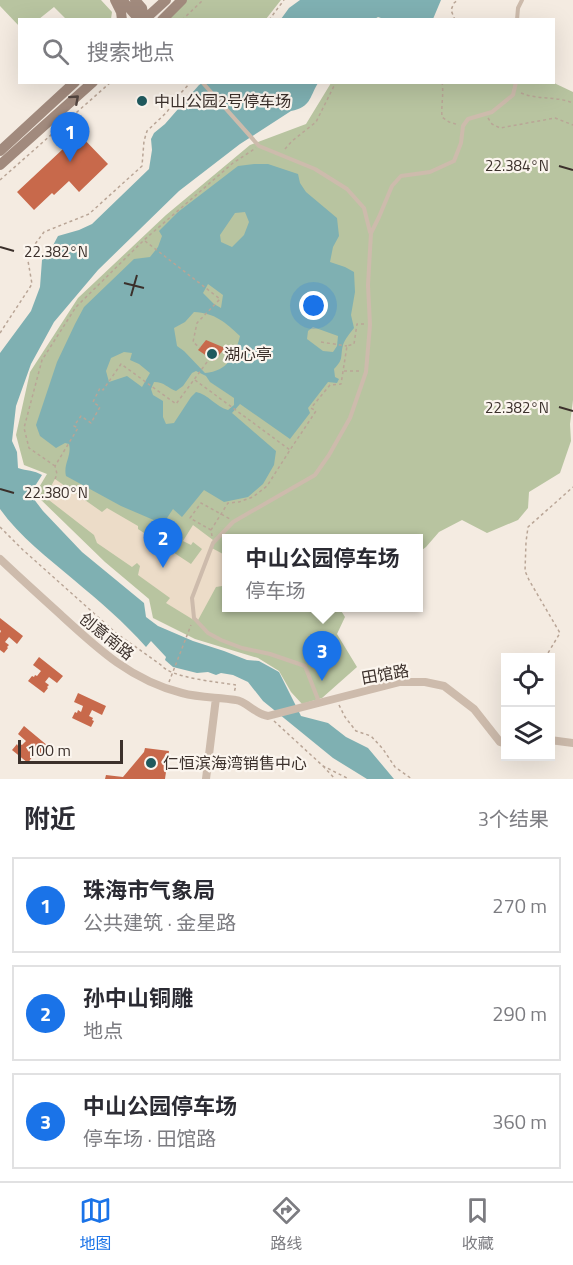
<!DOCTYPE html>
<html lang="zh">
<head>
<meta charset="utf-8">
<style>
  :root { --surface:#fff; --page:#f7f7f7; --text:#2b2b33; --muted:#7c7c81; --line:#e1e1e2; --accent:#1a73e8 }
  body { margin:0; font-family:"Titillium Web","Noto Sans SC",sans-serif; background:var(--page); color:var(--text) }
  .controls { position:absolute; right:18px; bottom:18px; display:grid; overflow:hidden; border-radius:0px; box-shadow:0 6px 24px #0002 }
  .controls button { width:54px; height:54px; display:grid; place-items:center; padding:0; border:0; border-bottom:2px solid var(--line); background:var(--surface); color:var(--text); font:30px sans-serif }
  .scale { position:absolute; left:18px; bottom:15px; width:105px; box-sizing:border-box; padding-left:6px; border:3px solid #3b302b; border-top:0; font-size:16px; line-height:21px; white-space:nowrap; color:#3b302b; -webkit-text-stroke:4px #fbf5ee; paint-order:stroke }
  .you { position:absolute; left:314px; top:306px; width:21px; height:21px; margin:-15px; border:4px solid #fff; border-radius:50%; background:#1a73e8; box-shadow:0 0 0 9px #1a73e833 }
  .badge { display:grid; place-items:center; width:39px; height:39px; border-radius:50%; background:var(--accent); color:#fff; font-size:20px; font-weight:700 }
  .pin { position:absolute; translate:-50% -50px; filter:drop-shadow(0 2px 3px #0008) }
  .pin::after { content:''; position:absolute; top:32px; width:21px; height:18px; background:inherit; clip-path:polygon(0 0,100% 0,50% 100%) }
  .popup { position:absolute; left:222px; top:534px; width:201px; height:78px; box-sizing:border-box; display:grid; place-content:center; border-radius:0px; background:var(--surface); filter:drop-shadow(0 2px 4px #0005); font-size:20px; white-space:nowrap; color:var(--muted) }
  .popup b { font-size:22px; color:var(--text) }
  .popup::after { content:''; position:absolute; left:50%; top:100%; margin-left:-12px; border:12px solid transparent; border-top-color:var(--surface) }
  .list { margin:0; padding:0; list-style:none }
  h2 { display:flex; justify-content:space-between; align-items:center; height:78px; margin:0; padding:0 24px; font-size:26px }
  h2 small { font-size:20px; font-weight:400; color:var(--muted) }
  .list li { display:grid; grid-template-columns:39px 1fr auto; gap:18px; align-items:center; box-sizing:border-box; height:96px; margin:0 12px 12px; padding:0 12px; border:2px solid var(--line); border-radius:0px }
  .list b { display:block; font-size:22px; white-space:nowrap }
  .list p { margin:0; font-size:20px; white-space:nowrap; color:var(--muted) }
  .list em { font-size:20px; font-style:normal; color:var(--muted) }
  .icon { flex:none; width:33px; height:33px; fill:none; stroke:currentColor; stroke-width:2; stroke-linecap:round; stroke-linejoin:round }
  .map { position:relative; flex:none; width:573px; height:779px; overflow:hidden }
  .search { position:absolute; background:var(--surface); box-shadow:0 6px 24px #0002; left:18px; right:18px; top:18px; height:66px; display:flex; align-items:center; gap:15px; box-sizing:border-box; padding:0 21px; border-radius:0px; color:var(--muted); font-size:22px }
  .sheet { height:402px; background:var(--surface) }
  nav { display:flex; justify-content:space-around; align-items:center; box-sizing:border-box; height:84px; border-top:2px solid var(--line); background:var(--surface); font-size:16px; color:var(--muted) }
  nav a { display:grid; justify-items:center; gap:3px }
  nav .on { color:var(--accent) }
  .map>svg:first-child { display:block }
  .green { fill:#b8c4a0 }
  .plaza { fill:#ecdcc8 }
  .water { fill:#7fb0b2; fill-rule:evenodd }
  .building { fill:#c8694b }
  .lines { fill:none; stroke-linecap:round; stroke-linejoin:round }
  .path { stroke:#b9a596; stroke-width:1.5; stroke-dasharray:3 3; stroke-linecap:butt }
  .lane { stroke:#cdbbac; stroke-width:4 }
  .street { stroke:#cdbbac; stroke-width:8 }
  .secondary { stroke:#a18a7d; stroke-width:10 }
  .oneway { stroke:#544640 }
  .ticks { fill:none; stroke:#3b302b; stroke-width:2 }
  .poi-dot { fill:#1f5a5e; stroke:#fbf5ee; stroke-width:2 }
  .labels { text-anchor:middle; stroke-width:4.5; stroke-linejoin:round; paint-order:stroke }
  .poi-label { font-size:16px; fill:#3b302b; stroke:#fbf5ee; text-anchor:start }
  .street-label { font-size:16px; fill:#3b302b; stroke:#fbf5ee }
  .ticks-label { font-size:15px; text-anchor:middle; fill:#3b302b; stroke:#fbf5ee; stroke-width:4.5; stroke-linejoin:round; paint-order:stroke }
</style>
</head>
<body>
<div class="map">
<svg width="573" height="779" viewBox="0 0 573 779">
  <rect width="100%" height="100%" fill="#f4ebe1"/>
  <path class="green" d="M0,0H101L112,12L111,19H66L54,7L39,19L20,20L19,26L0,6Z
    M186,0H281L266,19L165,20Z
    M552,82L573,92V400L570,424L571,441L560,473L529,492L528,508L518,520L487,533L462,520L439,532L426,547L418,553V538H226V608H341L340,609L345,617L337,634L357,667L322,698L302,704L291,692L279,671L258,658L195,639L153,618L149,599L105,562L35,494L47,474L24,465L16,435L30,372L78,298L166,215L250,145L306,124L331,83Z"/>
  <path class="plaza" d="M55,479L102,512L107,508L138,526V529L191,564L202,549L193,542L191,545L183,541L193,525L213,540L210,547L223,554L222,586L216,587L197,622L166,603L170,598L138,575L140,566L137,563L132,567L97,543L94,535L45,497Z"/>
  <path class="water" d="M300,0H441L433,19L387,20L378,17L373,20L281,19L289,8Z
    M204,82L318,83C309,98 311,107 291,111L240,144L179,191L98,270L54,322L31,364L16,406L12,441L17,452L18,468C27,471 34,470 42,475L30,494L43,511L82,552L144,603L146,617L158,626L193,641L224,651L247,660L259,661L279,672L301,716L328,723L346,737L368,748L394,779H367L333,758L263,701L248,682L233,675L221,673L216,675L208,672L197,673L173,667L165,660L166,657L151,641L146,647C124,622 99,601 74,580C48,558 20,537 0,509V353L31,311L40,287L42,260L50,251L58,236L79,230L92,224L149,169L152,150L151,139L154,133L165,124L199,85Z
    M254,164H268L298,174L300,183L306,192L337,218L339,236L333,247L330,262L345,267L354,272L355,292L351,315L354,328C350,333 345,339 343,345C340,357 344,359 334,369L335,377L339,379L337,383L328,382L308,408L310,413L290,439L240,404L232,413L276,451L274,465L263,484L248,497L224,502L204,490L182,517L173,509L163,524L121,506L66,476C63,464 72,456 69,444L65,443L56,448L40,436L36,425L57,362L75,324L84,307L134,259L150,257L158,247L162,236L159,231L178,212L238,166ZM245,212L249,222L244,235L232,247L221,242L220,235L235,213ZM208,284L223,295L221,308L214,304L203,293ZM194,312C215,313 225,322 240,336C235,356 228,371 205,373L184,351L177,346L174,328L185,322ZM313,327L338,336L337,346L333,352L323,351L307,339L308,331ZM124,352L132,353L130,360L139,364L150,373L142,387L127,376L109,382L106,371L111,358ZM196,371L206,376L210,382L234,398V405L228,410C216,407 208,394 196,392L191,397L174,423L166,424L163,417V401L153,395L151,389L154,382C165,382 167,388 176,391L183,386L192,373Z"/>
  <path class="building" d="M79,134L108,164L79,192L69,181L54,195L52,193L34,210L17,192Z
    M206,340L225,348L214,361L198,350Z
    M0,618L23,636L17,644L9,637L5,642L9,645L7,647L8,648L4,653L0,650V633L1,631L0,630Z
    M39,657L63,676L57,683L49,677L45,682L49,685L47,687L48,688L44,693L28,681L32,676L34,677L35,675L37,676L41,671L33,665Z
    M78,693L106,706L102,715L92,710L89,716L93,718L92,720L94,721L91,727L72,718L75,712L77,713L78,710L81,712L83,706L74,702Z
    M24,726L48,746L42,754L33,747L29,751L33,754L31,756L32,757L28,763L12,750L17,744L18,746L20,744L22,745L26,741L18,734Z
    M145,748L169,751L165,779H105L106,775L123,777L144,752Z"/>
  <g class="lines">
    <path class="path" d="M182,20L203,0
      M269,20L284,0
      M455,20L451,10L454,3L458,0
      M442,82C444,94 441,105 442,117L449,122L459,125
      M521,93C538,100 556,96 573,103
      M488,118L492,124L500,128L555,118L573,125
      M285,149L292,141L316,122L336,82
      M0,180L111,82
      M145,241L220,299L197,323L193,342L200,348
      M0,333L32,284L27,255L44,232L89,214L142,166L144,141L147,131L167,112L177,97L191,82
      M321,342L347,346
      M344,371H360
      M195,380L290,450
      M55,466L29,448L24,428L42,360L76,307L144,240L233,163L256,148
      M55,479L57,474L55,466L78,428L74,426L81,416L91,423L100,407L93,402L100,388L103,390L121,364L176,404L210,358
      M0,527L23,550L116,633L161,665C171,678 218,682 236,685L234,693
      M211,530L190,518L201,503L230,519
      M212,536L211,530L228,503L239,502L253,497L267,486L290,450L316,411L311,408L330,385L341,384L347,346L354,344L357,324H366
      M545,658L560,633L529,580L525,571L526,542L528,527L573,487
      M169,682L191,625
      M339,705L345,717L356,731L371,736L383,749L395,767L412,779
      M274,721L323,766L349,779
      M323,766L335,779"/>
    <path class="lane" d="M517,20L518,8L522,0
      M202,82L259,146L315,169L347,189L364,208L370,232
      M319,702L305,666L270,654L242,648L221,640L208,633L194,618L192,598L213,543L233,522L315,475L329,455L350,418L366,372L370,325L368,285L371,233L379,217L392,186L401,176L430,172L454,161L461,143L463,126L468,119L492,112L513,95L516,82"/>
    <path class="street" d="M0,559C20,578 40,596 61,615C98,649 131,680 182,693C200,698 218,697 236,700C246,701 255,714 268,716L400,682H425L444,686L474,709L500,742L506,744
      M550,740L573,743
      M206,779L216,698"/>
    <path class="secondary" d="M115,0L121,12L122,20
      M122,0L137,17L145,20
      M135,0L142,8L144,19
      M144,20L166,0
      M162,20L182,0
      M0,151L75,82
      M0,165L93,82"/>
  </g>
  <defs><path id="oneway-chevron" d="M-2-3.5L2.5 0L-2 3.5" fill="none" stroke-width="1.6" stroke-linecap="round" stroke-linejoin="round" transform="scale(1.5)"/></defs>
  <use class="oneway" href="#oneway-chevron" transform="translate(75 99) rotate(-42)"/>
  <path class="ticks" d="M559,166L573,170M0,247L14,251M124,283L144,288M131,296L137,275M559,407L573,411M0,489L14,493"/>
  <g class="poi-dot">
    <circle cx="142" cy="101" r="6"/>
    <circle cx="212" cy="354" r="6"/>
    <circle cx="151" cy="763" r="6"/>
  </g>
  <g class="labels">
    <g class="poi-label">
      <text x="154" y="107">中山公园2号停车场</text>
      <text x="224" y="360">湖心亭</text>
      <text x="163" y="769">仁恒滨海湾销售中心</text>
    </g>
    <g class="street-label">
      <text transform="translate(107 636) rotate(39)" y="6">创意南路</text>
      <text transform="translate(385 674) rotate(-10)" y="6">田馆路</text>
    </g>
  </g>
  <g class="ticks-label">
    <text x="517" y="171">22.384°N</text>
    <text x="56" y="257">22.382°N</text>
    <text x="517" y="413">22.382°N</text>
    <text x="56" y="498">22.380°N</text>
  </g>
</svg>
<div class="controls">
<button><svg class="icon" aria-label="locate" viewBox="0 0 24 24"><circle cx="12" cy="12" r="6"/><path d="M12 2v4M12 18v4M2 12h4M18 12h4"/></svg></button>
<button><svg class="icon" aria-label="layers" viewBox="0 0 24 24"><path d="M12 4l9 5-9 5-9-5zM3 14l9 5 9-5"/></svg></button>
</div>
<div class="scale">100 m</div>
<div class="you"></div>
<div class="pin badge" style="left:70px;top:162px">1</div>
<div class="pin badge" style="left:163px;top:568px">2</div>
<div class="pin badge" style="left:322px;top:681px">3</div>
<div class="popup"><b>中山公园停车场</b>停车场</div>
<div class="search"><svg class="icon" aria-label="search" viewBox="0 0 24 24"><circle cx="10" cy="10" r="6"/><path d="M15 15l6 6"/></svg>搜索地点</div>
</div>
<section class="sheet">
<h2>附近<small>3个结果</small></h2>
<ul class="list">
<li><span class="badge">1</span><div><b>珠海市气象局</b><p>公共建筑 · 金星路</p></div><em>270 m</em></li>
<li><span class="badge">2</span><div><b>孙中山铜雕</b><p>地点</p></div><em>290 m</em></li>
<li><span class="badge">3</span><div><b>中山公园停车场</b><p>停车场 · 田馆路</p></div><em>360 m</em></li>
</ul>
</section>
<nav>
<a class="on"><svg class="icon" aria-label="map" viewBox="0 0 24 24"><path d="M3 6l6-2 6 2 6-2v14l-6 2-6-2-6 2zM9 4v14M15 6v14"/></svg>地图</a>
<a><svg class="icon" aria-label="directions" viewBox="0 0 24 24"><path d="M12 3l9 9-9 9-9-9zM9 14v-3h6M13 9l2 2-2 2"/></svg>路线</a>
<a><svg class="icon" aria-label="saved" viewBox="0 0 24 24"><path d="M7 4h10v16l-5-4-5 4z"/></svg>收藏</a>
</nav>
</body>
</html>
